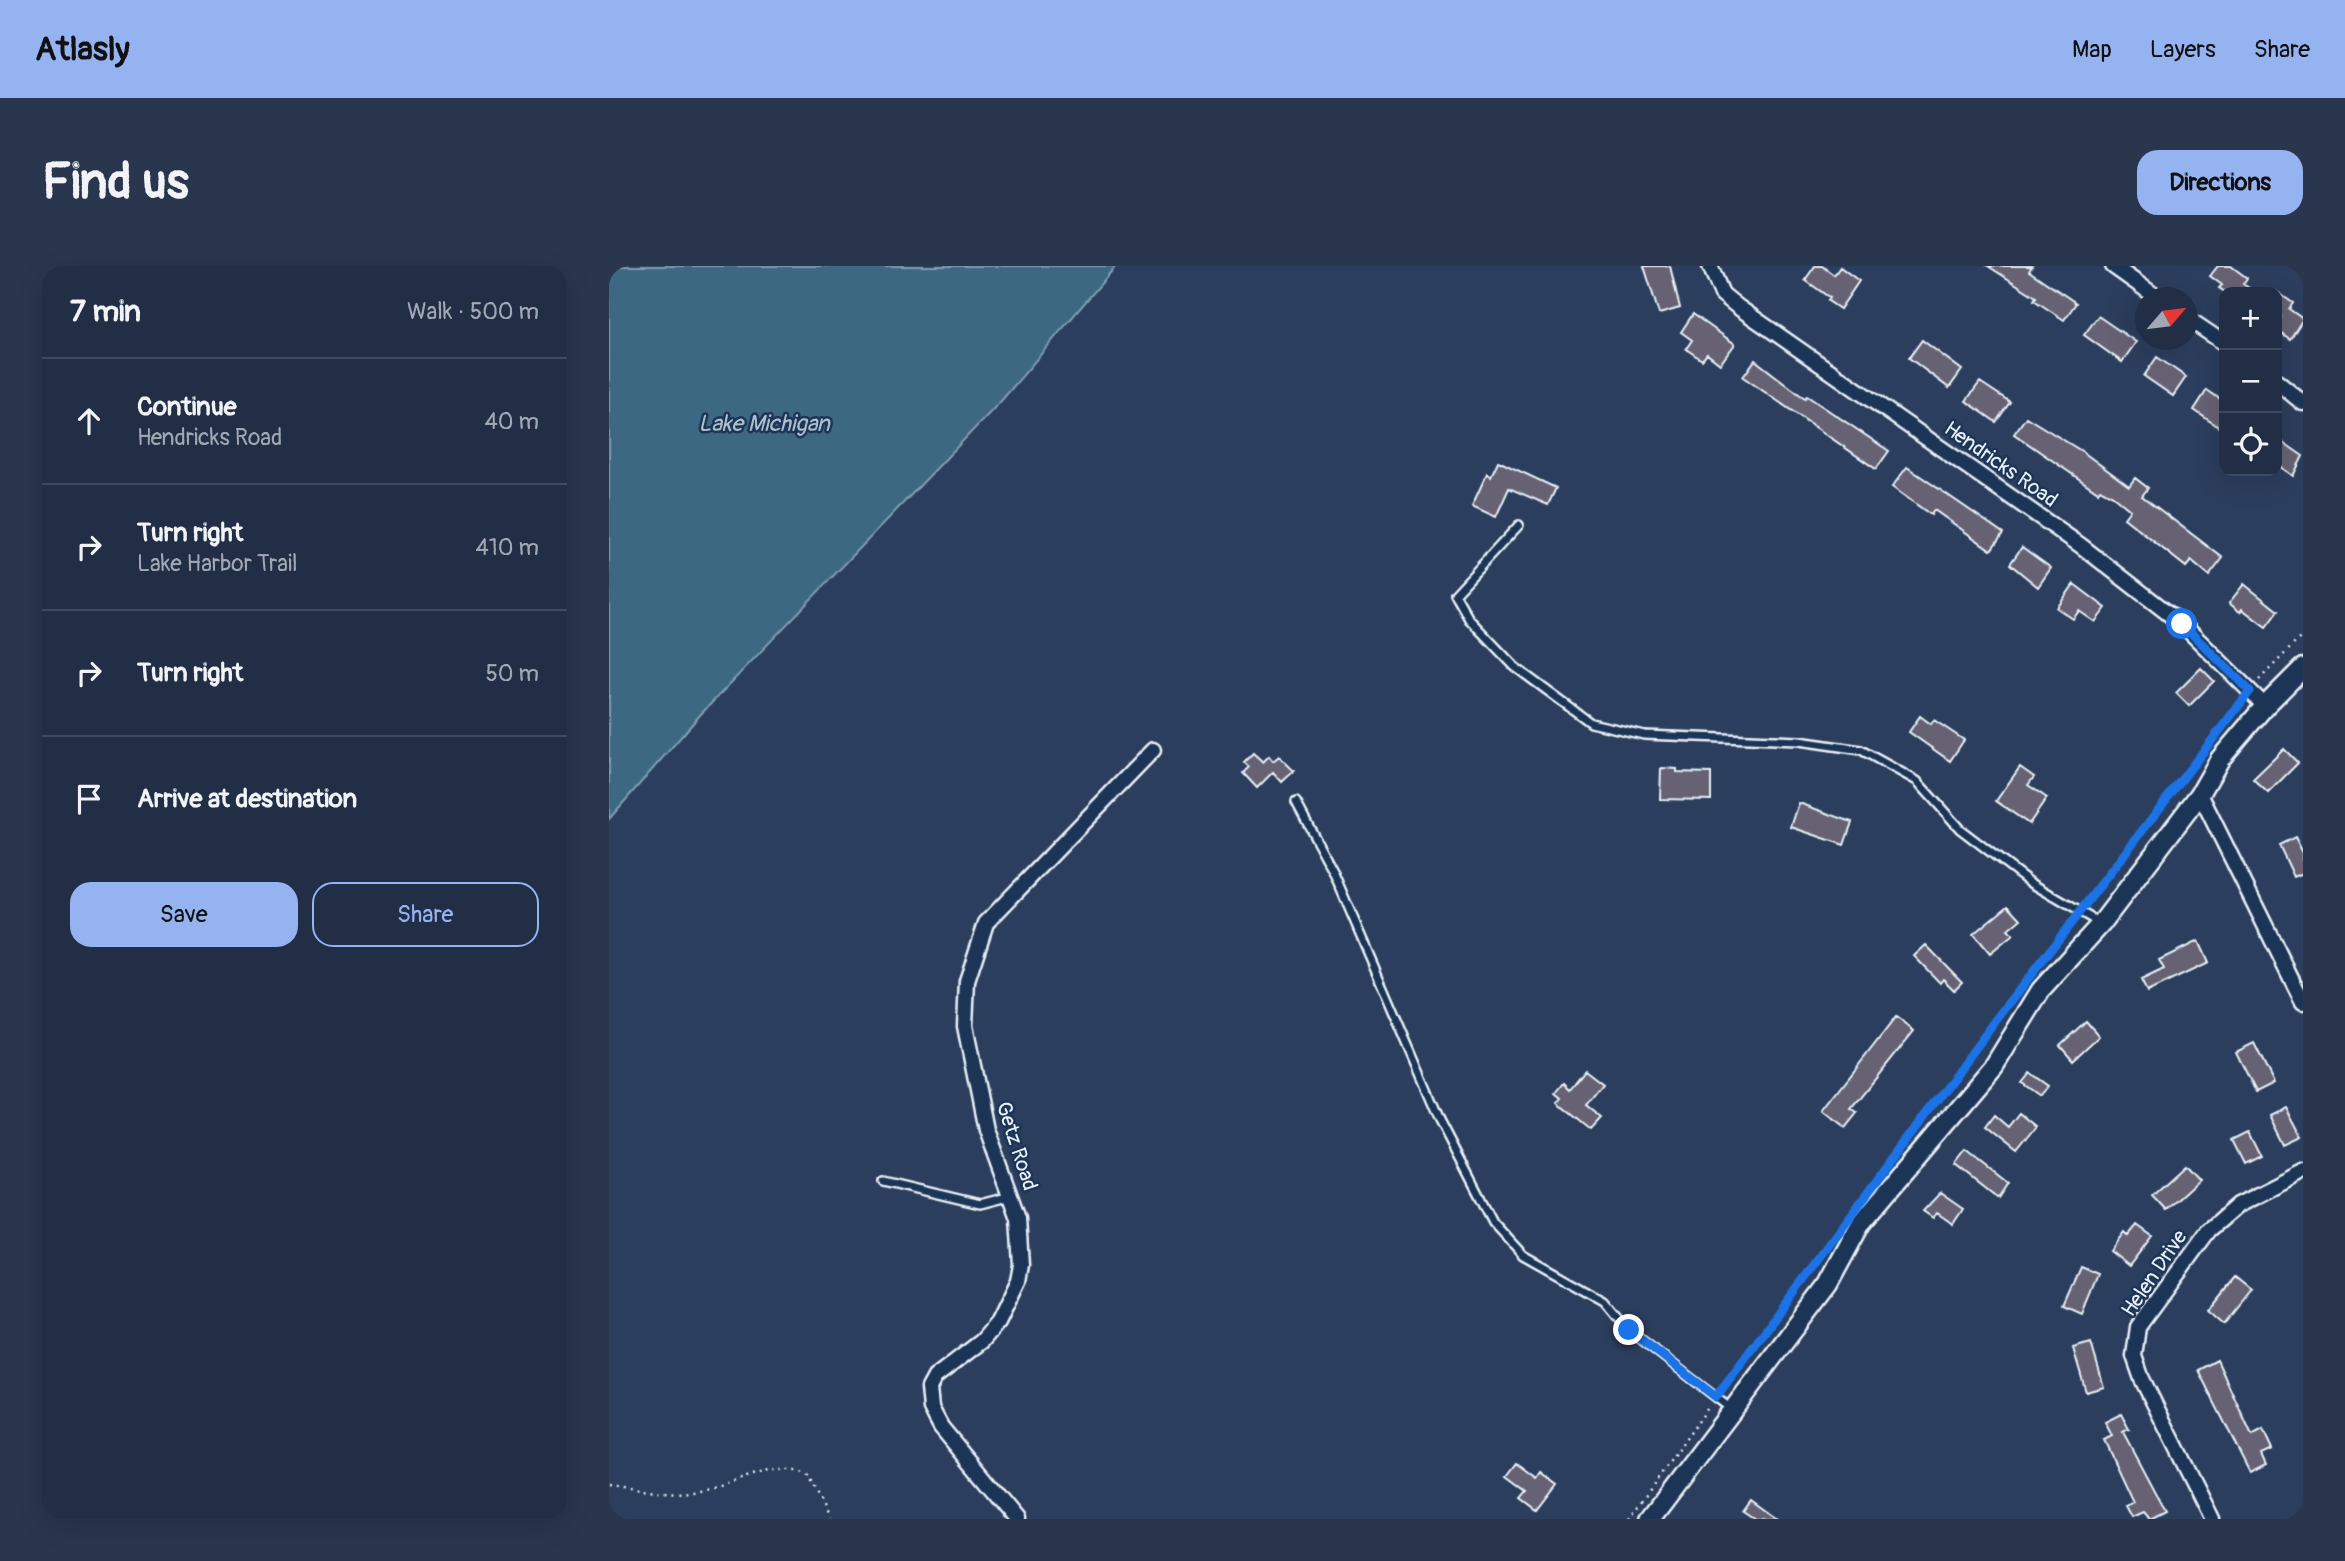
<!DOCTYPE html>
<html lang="en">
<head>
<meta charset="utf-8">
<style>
  :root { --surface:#212e46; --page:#29364d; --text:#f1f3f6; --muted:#a2a8b3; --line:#3e4a5f; --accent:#95b2f1 }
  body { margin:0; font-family:Pangolin,sans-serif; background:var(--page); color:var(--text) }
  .controls { position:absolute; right:21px; top:21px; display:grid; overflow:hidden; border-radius:14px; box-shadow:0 7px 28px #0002 }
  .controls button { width:63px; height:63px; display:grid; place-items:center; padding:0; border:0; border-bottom:2px solid var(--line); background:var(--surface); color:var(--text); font:35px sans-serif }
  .compass { position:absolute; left:1526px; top:21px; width:63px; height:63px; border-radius:50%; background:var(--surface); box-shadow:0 7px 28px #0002; rotate:62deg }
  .stop { position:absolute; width:21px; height:21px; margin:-16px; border:5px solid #1a73e8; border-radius:50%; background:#fff }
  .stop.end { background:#1a73e8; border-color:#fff; box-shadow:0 2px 7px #0008 }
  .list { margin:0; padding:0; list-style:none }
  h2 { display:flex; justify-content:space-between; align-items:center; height:91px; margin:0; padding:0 28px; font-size:30px }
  h2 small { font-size:23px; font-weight:400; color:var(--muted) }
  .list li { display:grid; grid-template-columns:46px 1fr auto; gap:21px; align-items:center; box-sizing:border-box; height:126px; padding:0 28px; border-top:2px solid var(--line) }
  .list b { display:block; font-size:26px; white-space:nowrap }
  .list p { margin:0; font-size:23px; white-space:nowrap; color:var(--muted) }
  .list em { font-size:23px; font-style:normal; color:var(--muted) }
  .actions { display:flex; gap:14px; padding:21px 28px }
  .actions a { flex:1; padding:16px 0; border:2px solid var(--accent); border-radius:21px; text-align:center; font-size:24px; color:var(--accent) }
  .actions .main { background:var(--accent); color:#111 }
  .icon { flex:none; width:38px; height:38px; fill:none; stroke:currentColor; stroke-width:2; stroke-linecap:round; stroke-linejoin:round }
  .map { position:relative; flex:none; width:1694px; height:1253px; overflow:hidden; border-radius:21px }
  header { display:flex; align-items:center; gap:42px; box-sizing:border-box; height:98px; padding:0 35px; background:var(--accent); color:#111 }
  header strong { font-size:33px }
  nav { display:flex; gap:38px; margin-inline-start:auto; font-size:24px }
  .intro { display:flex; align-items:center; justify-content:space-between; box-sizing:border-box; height:168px; padding:0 42px }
  h1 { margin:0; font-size:49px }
  .button { padding:18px 32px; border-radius:21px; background:var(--accent); color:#111; font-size:24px; font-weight:700 }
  main { display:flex; gap:42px; padding:0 42px }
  aside { flex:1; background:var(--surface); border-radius:21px; box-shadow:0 7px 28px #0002 }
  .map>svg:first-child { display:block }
  .water { fill:#3d6882; stroke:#819fb1; stroke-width:2 }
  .building { fill:#666273; stroke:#e8f1f8; stroke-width:2 }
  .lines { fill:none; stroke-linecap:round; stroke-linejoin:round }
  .service-casing { stroke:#e8f1f8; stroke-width:12 }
  .minor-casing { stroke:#e8f1f8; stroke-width:19 }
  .tertiary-casing { stroke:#e8f1f8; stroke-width:23 }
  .path { stroke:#e8f1f8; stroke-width:2.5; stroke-dasharray:2 5; stroke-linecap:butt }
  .service { stroke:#1d3557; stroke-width:7 }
  .minor { stroke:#1d3557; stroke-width:14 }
  .tertiary { stroke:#1d3557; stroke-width:18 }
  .route { stroke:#1a73e8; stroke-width:9 }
  .labels { text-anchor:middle; stroke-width:5; stroke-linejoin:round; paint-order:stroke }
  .street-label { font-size:21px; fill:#e8f1f8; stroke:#1d3557 }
  .water-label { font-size:23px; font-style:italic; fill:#acc1cf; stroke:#1d3557 }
</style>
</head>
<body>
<header>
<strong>Atlasly</strong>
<nav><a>Map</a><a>Layers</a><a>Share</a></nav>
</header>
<div class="intro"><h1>Find us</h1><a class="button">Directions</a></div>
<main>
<aside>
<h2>7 min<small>Walk · 500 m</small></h2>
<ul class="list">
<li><svg class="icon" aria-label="ahead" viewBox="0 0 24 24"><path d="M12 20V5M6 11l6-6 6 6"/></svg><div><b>Continue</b><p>Hendricks Road</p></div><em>40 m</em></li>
<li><svg class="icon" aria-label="right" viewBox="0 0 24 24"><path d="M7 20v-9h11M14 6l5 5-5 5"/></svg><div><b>Turn right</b><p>Lake Harbor Trail</p></div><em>410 m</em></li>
<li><svg class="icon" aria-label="right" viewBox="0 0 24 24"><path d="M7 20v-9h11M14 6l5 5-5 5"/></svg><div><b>Turn right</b></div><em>50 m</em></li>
<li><svg class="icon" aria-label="arrive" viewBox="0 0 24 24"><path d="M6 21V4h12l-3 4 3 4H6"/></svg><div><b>Arrive at destination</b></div></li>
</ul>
<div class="actions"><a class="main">Save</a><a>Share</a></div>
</aside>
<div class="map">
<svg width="1694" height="1253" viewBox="0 0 1694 1253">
  <rect width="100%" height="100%" fill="#2c3e5d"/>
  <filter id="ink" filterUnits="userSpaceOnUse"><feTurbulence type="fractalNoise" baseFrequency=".0143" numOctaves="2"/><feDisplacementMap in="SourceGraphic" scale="14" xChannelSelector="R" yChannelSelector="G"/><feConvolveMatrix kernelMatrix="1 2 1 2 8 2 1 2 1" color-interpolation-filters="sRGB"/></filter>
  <g filter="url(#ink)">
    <path class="water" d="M0,0H507L392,135L91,449L0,553Z"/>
    <path class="building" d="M1035,0H1061L1071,42L1050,48Z
      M1206,0H1213L1225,9L1231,1L1250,15L1231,43L1219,35L1221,32L1196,14Z
      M1379,0H1423L1420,5L1467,37L1455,54L1425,34L1427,31Z
      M1609,0H1622L1638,12L1634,18L1646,26H1616L1610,22L1613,19L1601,10Z
      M1668,26L1684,37L1680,43L1694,53L1681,73L1668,64L1672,50L1668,47Z
      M1084,48L1126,78L1111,98L1098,88L1093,94L1077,83L1083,74L1072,66Z
      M1489,50L1527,76L1513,96L1475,69Z
      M1313,74L1353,104L1340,122L1300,92Z
      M1548,91L1577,111L1564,130L1535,110Z
      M1146,94L1190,128L1196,132L1198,130L1280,185L1267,203L1134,111Z
      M1371,116L1401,136L1387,156L1357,135Z
      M1598,124L1615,136V165L1585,144Z
      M1417,151L1474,186L1520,220L1526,212L1539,222L1533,230L1614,292L1600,310L1582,295L1577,301L1515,252L1521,244L1504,230L1491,223L1489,226L1405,168Z
      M1668,172L1694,190L1684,210L1668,198Z
      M889,195L947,222L939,239L900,222L887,251L863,240L878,207L882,210Z
      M1298,201L1394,267L1382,284L1325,244L1322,249L1283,221Z
      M1413,281L1442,302L1429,321L1401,298Z
      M1465,318L1497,342L1486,356L1470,345L1464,353L1448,342Z
      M1635,318L1669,345L1657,361L1633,343L1631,346L1620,337Z
      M1592,402L1605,415L1580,440L1567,427Z
      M1311,450L1322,458L1325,454L1355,474L1341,495L1300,466Z
      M1675,483L1689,497L1659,527L1644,513Z
      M644,487L654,496L660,490L664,495L670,490L685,505L673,516L664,506L648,522L634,507L640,501L635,496Z
      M1411,501L1425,511L1419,519L1438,532L1420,558L1387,535Z
      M1052,502L1068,503V506L1102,507V534L1051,533Z
      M1190,537L1243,556L1235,579L1182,561Z
      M1686,571L1694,587V607L1685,611L1670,579Z
      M1399,639L1412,653L1399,664L1404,669L1381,688L1364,668Z
      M1589,675L1599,697L1538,726L1532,714L1555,703L1550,694Z
      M1317,679L1353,716L1345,724L1334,713L1331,717L1305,690Z
      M1287,751L1305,765L1242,843L1248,847L1236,862L1214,845Z
      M1477,755L1490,770L1464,794L1451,779Z
      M1645,777L1665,817L1647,826L1627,786Z
      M976,804L994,818L977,839L993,852L982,864L949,837L953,832L947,827L955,817L961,823Z
      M1421,807L1439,820L1431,830L1413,817Z
      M1677,841L1693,871L1676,879L1661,849Z
      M1410,847L1427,861L1407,886L1376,861L1385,849L1399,861Z
      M1641,866L1653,890L1637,898L1625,874Z
      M1358,885L1399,917L1389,932L1347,899Z
      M1576,899L1590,914L1557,944L1543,929Z
      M1331,927L1354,943L1344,958L1328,947L1324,952L1314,945Z
      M1528,959L1543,970L1520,1000L1501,985L1515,966L1519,970Z
      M1472,1001L1489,1008L1473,1048L1455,1040Z
      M1626,1011L1642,1024L1615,1058L1599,1044Z
      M1482,1077L1495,1121L1477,1126L1464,1082Z
      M1608,1094L1643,1170L1654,1164L1663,1183L1652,1188L1657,1199L1641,1207L1589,1104Z
      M1512,1148L1520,1163L1514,1166L1556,1245L1540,1253L1534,1246L1523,1251L1517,1240L1524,1236L1495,1174L1503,1170L1496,1156Z
      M908,1197L928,1212L932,1206L948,1218L928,1244L912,1232L918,1225L898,1210Z
      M1142,1234L1168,1253H1146L1134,1245Z"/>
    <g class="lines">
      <g class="service-casing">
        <path id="service" d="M910,259L846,328L860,353L906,401L982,457L1035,469L1190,475L1252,484L1308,515L1351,563L1422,617L1492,658
          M687,536L724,605L831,854L884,956L914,989L996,1035L1020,1064L1122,1143
          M274,915L371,938L402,930"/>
      </g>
      <g class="minor-casing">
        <path id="minor" d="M1101,0L1113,28L1129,41L1471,279L1573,358L1656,440
          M1504,0L1549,32
          M1578,52L1615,77
          M1668,116L1694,137
          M1591,528L1694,736
          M408,1253L332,1161L322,1142L320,1122L326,1111L373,1075L389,1056L409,1015L412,999L409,952L377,864L356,760L358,715L377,657L544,484
          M1603,1253L1533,1113L1525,1090L1529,1061L1600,964L1629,939L1694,906"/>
      </g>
      <g class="tertiary-casing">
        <path id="tertiary" d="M1041,1253L1219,1018L1252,957L1385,800L1432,724L1492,658L1591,528L1611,493L1656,440L1694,402"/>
      </g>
      <path class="path" d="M1650,414L1694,369
        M1476,637L1633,436
        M1275,903L1463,654
        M1113,1122L1227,967
        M0,1218C26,1221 56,1229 82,1226C123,1223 157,1193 198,1208L220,1253
        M1020,1253L1101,1139"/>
      <use href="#service" class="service"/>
      <use href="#minor" class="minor"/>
      <use href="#tertiary" class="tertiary"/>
    </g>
  </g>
  <g class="lines" filter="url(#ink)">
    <path class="route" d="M1020,1064L1107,1131L1388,753L1641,425L1573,358"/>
  </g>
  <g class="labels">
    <g class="street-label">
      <text transform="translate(1392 198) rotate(35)" y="7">Hendricks Road</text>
      <text transform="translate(408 880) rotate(72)" y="7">Getz Road</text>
      <text transform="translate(1545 1007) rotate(-56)" y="7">Helen Drive</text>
    </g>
    <g class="water-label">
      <text x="155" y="165">Lake Michigan</text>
    </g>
  </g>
</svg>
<div class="controls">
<button>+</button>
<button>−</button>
<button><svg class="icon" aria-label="locate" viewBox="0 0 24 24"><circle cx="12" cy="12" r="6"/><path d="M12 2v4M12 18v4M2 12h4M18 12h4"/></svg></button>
</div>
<svg class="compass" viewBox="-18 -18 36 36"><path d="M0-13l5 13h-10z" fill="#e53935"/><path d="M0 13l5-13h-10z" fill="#a2a8b3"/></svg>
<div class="stop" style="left:1573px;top:358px"></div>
<div class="stop end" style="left:1020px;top:1064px"></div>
</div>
</main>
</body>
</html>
